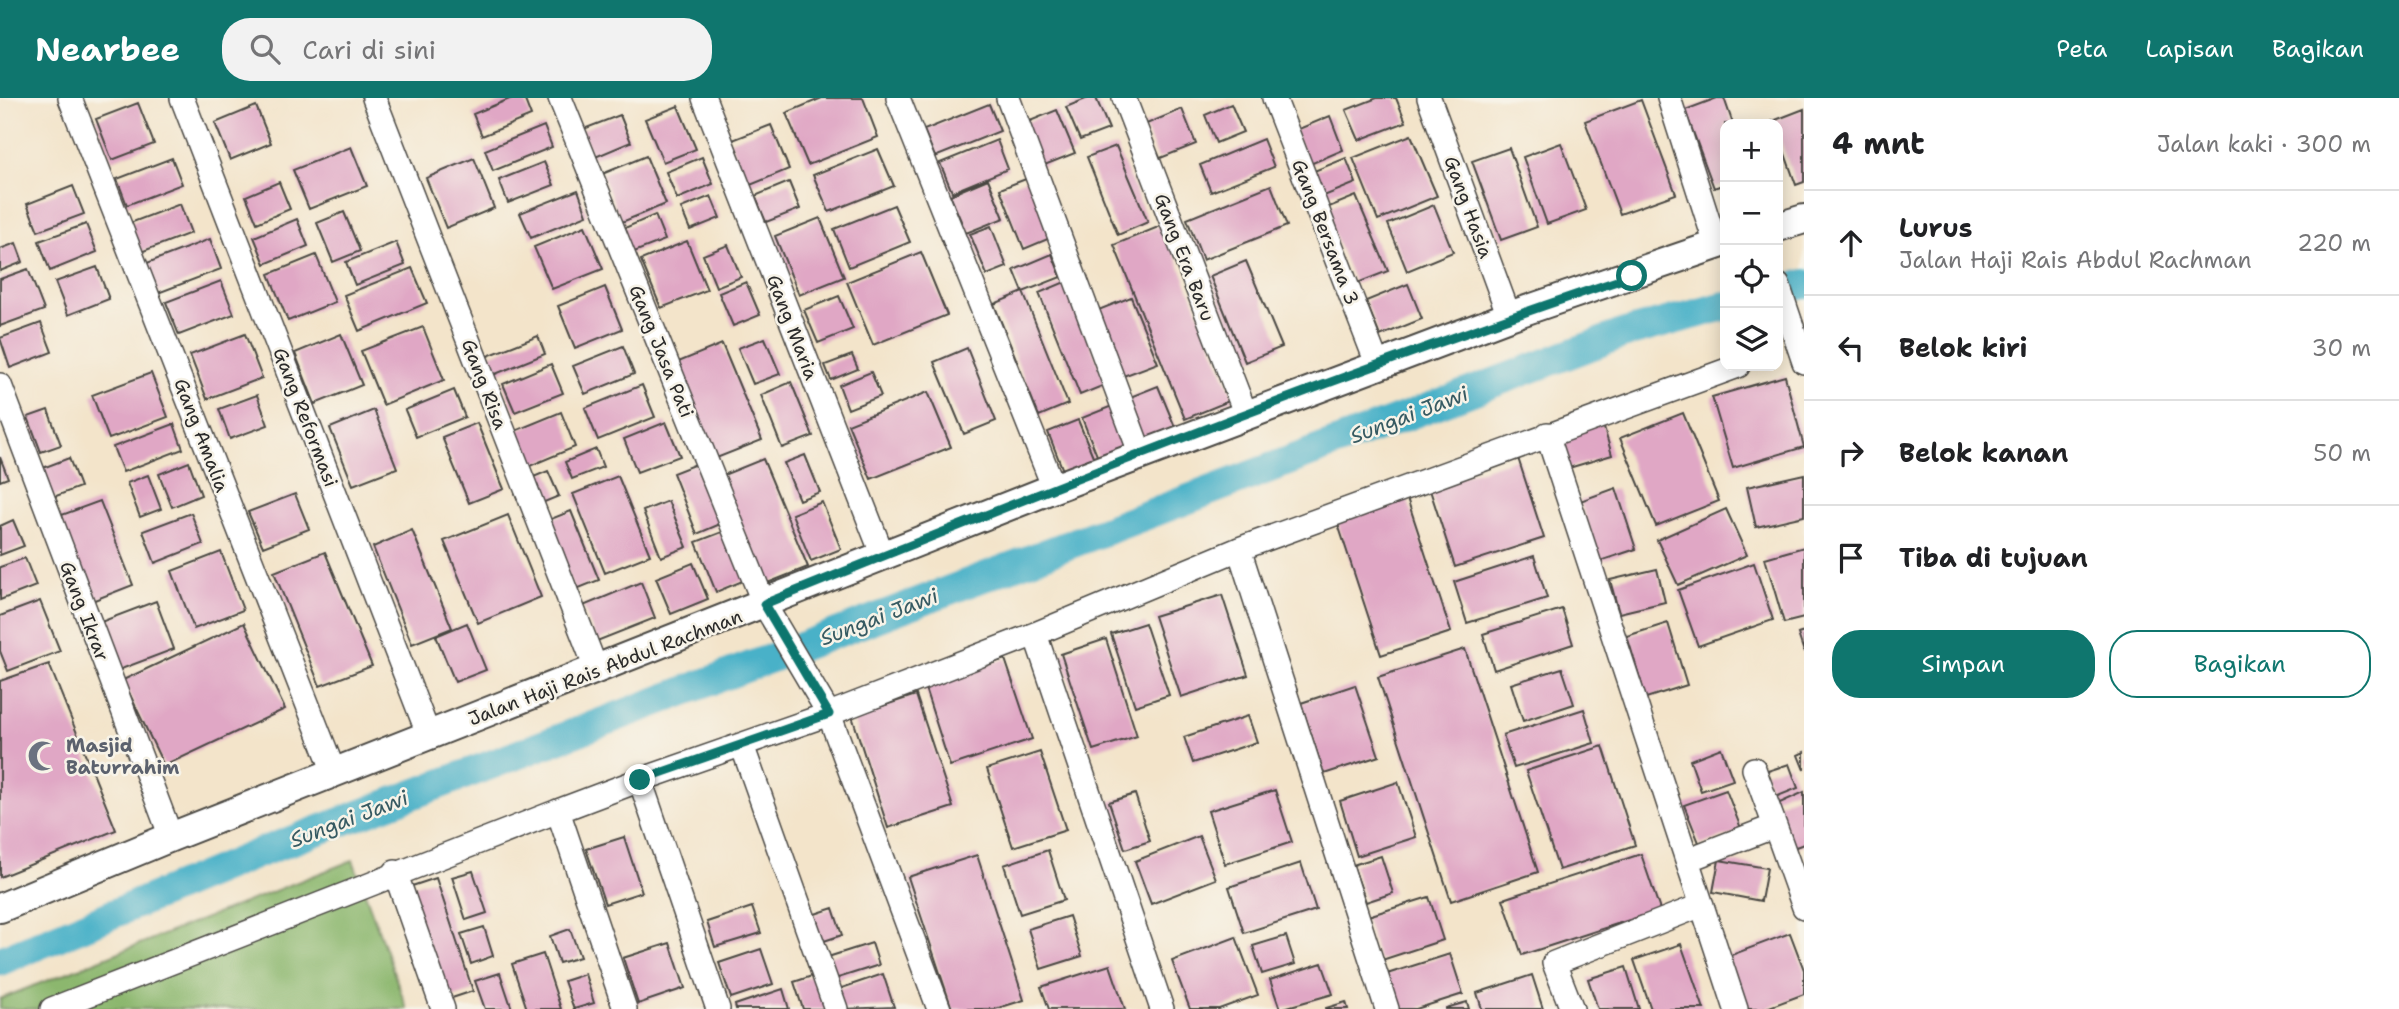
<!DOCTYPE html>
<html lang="id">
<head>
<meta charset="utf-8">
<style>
  :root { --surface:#fff; --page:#f2f2f2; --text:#202124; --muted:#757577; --line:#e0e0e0; --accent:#0f766e }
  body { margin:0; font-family:"Shantell Sans",sans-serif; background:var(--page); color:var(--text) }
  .controls { position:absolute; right:21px; top:21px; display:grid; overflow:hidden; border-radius:14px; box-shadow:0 4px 18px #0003 }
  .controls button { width:63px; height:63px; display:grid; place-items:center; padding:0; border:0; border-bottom:2px solid var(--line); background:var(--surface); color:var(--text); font:35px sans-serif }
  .stop { position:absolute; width:21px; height:21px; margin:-16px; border:5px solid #0f766e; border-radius:50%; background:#fff }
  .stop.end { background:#0f766e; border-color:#fff; box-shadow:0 2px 7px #0008 }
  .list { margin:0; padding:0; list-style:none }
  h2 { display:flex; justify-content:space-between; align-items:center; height:91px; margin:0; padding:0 28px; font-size:30px }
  h2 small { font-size:23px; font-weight:400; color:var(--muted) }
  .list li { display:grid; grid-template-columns:46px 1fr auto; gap:21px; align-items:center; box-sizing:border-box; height:105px; padding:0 28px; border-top:2px solid var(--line) }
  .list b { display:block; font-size:26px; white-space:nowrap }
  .list p { margin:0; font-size:23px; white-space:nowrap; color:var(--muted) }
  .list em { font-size:23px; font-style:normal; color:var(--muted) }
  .actions { display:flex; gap:14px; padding:21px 28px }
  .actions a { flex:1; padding:16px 0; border:2px solid var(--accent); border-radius:28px; text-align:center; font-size:24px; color:var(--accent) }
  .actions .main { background:var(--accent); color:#fff }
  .icon { flex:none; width:38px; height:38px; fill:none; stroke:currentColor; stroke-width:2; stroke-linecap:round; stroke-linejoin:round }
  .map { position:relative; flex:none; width:1804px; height:911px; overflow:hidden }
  header { display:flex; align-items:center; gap:42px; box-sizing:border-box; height:98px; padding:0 35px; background:var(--accent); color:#fff }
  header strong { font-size:33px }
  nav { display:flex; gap:38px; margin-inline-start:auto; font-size:24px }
  .search { width:490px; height:63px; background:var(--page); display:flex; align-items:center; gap:18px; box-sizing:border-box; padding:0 24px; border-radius:28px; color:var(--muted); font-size:26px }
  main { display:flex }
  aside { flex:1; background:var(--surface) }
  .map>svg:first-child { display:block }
  .forest { fill:#8cb76e; stroke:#5c714c; stroke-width:2 }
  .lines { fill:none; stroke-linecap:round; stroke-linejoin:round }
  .canal { stroke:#49b1c8; stroke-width:30 }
  .building { fill:#e0a7c5 }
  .minor-casing { stroke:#494743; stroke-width:26 }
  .tertiary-casing { stroke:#494743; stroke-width:32 }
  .minor { stroke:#fff; stroke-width:23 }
  .tertiary { stroke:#fff; stroke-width:28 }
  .route { stroke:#0f766e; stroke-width:9 }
  .labels { text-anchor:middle; stroke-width:5; stroke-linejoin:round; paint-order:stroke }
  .street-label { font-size:19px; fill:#2b2b2b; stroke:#f7f3e8 }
  .worship-label { font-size:19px; font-weight:bold; fill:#5b616d; stroke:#f7f3e8; text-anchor:start }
  .water-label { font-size:21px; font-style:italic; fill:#365a62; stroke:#f7f3e8 }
</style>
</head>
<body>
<header>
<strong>Nearbee</strong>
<div class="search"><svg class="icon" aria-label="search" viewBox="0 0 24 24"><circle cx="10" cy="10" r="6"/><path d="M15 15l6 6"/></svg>Cari di sini</div>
<nav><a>Peta</a><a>Lapisan</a><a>Bagikan</a></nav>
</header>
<main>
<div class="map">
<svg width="1804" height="911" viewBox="0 0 1804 911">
  <rect width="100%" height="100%" fill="#f7f3e8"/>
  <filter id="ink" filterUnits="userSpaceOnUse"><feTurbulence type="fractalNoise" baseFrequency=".0143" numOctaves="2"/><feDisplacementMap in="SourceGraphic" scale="14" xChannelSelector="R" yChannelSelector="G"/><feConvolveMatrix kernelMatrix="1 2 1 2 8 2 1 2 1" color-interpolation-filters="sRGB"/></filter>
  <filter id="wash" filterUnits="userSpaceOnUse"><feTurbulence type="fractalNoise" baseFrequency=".00686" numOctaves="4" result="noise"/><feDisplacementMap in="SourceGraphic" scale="28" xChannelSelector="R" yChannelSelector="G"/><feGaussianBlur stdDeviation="1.57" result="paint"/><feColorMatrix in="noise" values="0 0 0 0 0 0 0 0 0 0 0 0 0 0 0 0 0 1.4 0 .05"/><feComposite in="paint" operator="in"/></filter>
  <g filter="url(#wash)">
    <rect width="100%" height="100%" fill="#f3e4ca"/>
    <path class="forest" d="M353,762L407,911H0V901Z"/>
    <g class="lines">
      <path class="canal" d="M1778,193L1804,186
        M0,863L259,755L1622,236L1725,208"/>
    </g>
    <g id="blocks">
      <path class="building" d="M512,0H524L531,18L482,38L473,16Z
        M822,0H863L878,39L808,67L786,15Z
        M1088,0H1096L1109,31L1080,42L1066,9Z
        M1377,0H1396L1406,24L1359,42L1346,12Z
        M1717,0H1724L1733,26H1725V86L1714,90L1685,12Z
        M1641,2L1676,96L1620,116L1585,23Z
        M138,5L154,46L112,62L96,21Z
        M989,6L1000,33L935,59L924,32Z
        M1231,6L1243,34L1216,45L1205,17Z
        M256,8L271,45L230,62L215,25Z
        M678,8L696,51L663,64L645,21Z
        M1182,11L1196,46L1158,61L1144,27Z
        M1804,11V84L1796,87L1778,36V26L1773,23Z
        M1057,12L1075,55L1037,70L1020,27Z
        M620,17L631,44L593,60L581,32Z
        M1330,18L1343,52L1308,67L1294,33Z
        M771,27L789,71L748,88L730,43Z
        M544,28L552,49L493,73L485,52Z
        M1411,37L1437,98L1378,122L1353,60Z
        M1263,41L1274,69L1211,94L1200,67Z
        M997,42L1008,71L952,94L940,65Z
        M1561,45L1586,112L1547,126L1523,59Z
        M1116,48L1148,124L1118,137L1087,59Z
        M351,49L367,88L309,111L293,72Z
        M1509,50L1537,129L1501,142L1472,63Z
        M878,51L894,88L829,114L813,77Z
        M646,58L666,106L622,124L602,76Z
        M702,59L713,86L677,101L666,74Z
        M172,60L182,86L127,107L117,81Z
        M474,60L494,110L446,130L426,80Z
        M1346,60L1356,85L1324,98L1314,73Z
        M544,64L554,87L508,105L499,82Z
        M1031,79L1055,138L1024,151L1000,91Z
        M988,81L1004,120L966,135L950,97Z
        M279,84L290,111L257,125L246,98Z
        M789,84L800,111L766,124L755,98Z
        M1271,87L1287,128L1203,162L1187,121Z
        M73,88L84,116L38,133L27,106Z
        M578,92L587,117L531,140L520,115Z
        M711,98L720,120L690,132L681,110Z
        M1356,98L1388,173L1355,186L1324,111Z
        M180,106L191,135L141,154L130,125Z
        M894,107L910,144L849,169L834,131Z
        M1434,107L1453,154L1407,173L1388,126Z
        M344,114L360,153L333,164L317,125Z
        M655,117L665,142L629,156L620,132Z
        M820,120L844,179L799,197L775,138Z
        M297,121L308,148L265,166L254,139Z
        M86,126L97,154L50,173L39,143Z
        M1163,127L1234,301L1185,321L1114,147Z
        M585,128L603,171L552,191L534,149Z
        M991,128L1007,169L987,177L970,136Z
        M210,141L221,171L158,195L147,165Z
        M687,143L707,192L661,210L641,162Z
        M396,144L405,167L355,187L346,164Z
        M16,145L23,164L0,173V151Z
        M728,147L741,179L716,189L703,157Z
        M921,154L947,217L873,247L847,184Z
        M1052,156L1061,179L1023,194L1014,172Z
        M316,157L335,204L288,223L269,176Z
        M1246,163L1282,249L1245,264L1210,178Z
        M97,169L109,201L68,217L55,184Z
        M412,170L427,205L359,233L344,197Z
        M28,171L44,212L0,228V181Z
        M221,183L234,216L179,237L166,204Z
        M746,184L760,217L733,228L719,195Z
        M1065,184L1107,286L1080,297L1039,195Z
        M1408,186L1422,221L1380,238L1366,203Z
        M605,189L622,231L575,250L558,208Z
        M1023,194L1068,306L1039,318L994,206Z
        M839,198L853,231L818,245L804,212Z
        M1131,199L1158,265L1118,280L1091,215Z
        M41,225L52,254L10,270L0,240Z
        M423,229L444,282L383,307L361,253Z
        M245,236L262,280L207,301L190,257Z
        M341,236L362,287L315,306L295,255Z
        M538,238L545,256L493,277L485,259Z
        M765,240L780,276L753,286L738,250Z
        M722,246L762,342L714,361L676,265Z
        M623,248L634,276L585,296L573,268Z
        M967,250L996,323L964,336L934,264Z
        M852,257L858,271L831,282L825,267Z
        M551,266L563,295L515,314L503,286Z
        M871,274L881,298L848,311L839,287Z
        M151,275L168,319L109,341L92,297Z
        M1785,278L1804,349L1733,370L1712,299Z
        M791,284L813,338L782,350L761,297Z
        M642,287L655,319L598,342L585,310Z
        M1158,288L1175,329L1142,342L1125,301Z
        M454,292L465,319L416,339L405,312Z
        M928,294L951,349L871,381L848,326Z
        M257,297L268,327L230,341L219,311Z
        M1112,308L1129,349L1098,360L1082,320Z
        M48,312L61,347L41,354L28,319Z
        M374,312L397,370L353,387L330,330Z
        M561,314L575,349L525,370L510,335Z
        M1683,315L1719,403L1656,428L1620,340Z
        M1601,320L1612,357L1569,370L1558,332Z
        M1078,322L1095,363L1064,375L1048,334Z
        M666,324L680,358L637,374L624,341Z
        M477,325L504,391L469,405L442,339Z
        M174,326L183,351L123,374L113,349Z
        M596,351L603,369L572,381L565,364Z
        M805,357L820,394L799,402L784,365Z
        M0,359L8,380L0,383Z
        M69,360L80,389L51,400L40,371Z
        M1518,360L1544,440L1455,469L1429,389Z
        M763,361L808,469L765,486L721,378Z
        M189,364L201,397L172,409L159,376Z
        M701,364L725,424L697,436L673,375Z
        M548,373L559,398L542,405L531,380Z
        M1804,376V418L1756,429L1747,389Z
        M148,377L161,411L140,419L127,385Z
        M618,378L650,457L605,475L573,396Z
        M1616,390L1636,451L1600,463L1580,403Z
        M1405,394L1451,534L1381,557L1335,417Z
        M295,396L309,431L263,449L248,414Z
        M100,403L133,487L92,503L59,418Z
        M668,403L687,449L661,459L643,413Z
        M822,404L841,451L811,463L792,416Z
        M1726,411L1747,457L1678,487L1657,442Z
        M571,413L599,482L574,492L546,423Z
        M191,415L203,446L155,465L143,433Z
        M508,417L541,499L478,525L444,443Z
        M13,422L24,448L0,457V428Z
        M730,431L750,480L716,494L696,444Z
        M412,432L452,530L412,546L373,449Z
        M1804,449V520L1784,525L1765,460Z
        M221,454L243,512L194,531L172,473Z
        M325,454L372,568L320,588L274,474Z
        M1534,458L1547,500L1467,525L1454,484Z
        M25,460L36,488L0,502V469Z
        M693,465L708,501L671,516L656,480Z
        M1754,465L1773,522L1698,548L1678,492Z
        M1657,471L1665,504L1619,515L1610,482Z
        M641,484L655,520L597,543L583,508Z
        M1222,497L1248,577L1181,599L1154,518Z
        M40,503L60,553L8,573L0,553V518Z
        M156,503L174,551L116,573L98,525Z
        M1562,511L1573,546L1494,572L1483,536Z
        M244,525L285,611L164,668L123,582Z
        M467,525L486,572L455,584L436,538Z
        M1145,525L1169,597L1135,608L1111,536Z
        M1668,525L1687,587L1646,600L1627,538Z
        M1804,534V554L1798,536Z
        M1106,541L1137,638L1093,652L1061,556Z
        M1465,551L1538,774L1451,803L1378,579Z
        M1005,561L1032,641L950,668L924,587Z
        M49,566L116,732L0,779V583Z
        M1562,570L1574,606L1523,623L1511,586Z
        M1355,587L1379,658L1324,676L1301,605Z
        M916,597L953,709L888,730L852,618Z
        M1584,611L1594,645L1514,670L1503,637Z
        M1248,618L1257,644L1193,665L1184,639Z
        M1603,648L1635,747L1559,772L1526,673Z
        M1721,650L1733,682L1701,693L1690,662Z
        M1040,654L1066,732L1013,749L987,671Z
        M1804,654V672L1798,657Z
        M1789,666L1798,690L1773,700L1765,674Z
        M1398,684L1416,739L1357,758L1340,703Z
        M1275,692L1292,744L1225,766L1208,713Z
        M1726,692L1742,733L1700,747L1684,707Z
        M1804,694V746L1790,751L1773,708Z
        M1135,696L1150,743L1125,751L1109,704Z
        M1199,738L1216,781L1151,806L1135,763Z
        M624,739L642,794L605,806L586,751Z
        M1048,752L1064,802L1020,816L1004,767Z
        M1641,756L1660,812L1522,857L1503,801Z
        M977,757L1024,902L995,911H952L908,779Z
        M1381,758L1393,795L1366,804L1353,767Z
        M1719,762L1767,770L1761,803L1713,794Z
        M1301,765L1316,812L1244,835L1229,789Z
        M473,773L487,815L466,822L452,779Z
        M436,780L473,893L443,903L406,790Z
        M1429,799L1443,842L1379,863L1365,819Z
        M752,809L761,835L715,849L707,824Z
        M833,810L842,837L818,845L809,818Z
        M1069,818L1082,858L1041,871L1028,831Z
        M484,829L493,858L471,866L461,836Z
        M570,831L580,859L559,865L550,838Z
        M1790,835L1804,872V896L1764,911H1745L1726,859Z
        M1286,838L1295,866L1262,876L1253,848Z
        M1236,839L1258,897L1219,911H1190L1172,863Z
        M670,845L685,890L638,906L623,860Z
        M872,845L879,867L835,881L828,859Z
        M1681,846L1704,911H1651L1634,862Z
        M761,851L773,886L731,900L719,865Z
        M543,856L561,911H527L512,866Z
        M1450,856L1463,896L1416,911H1395L1384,877Z
        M1322,865L1333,896L1280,911L1270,882Z
        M1110,867L1125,911H1049L1041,889Z
        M1626,869L1639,911H1598L1588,881Z
        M500,875L512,911H485L475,883Z
        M585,876L594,905L574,911L564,883Z
        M818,876L830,911H803L794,884Z
        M883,876L894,909L842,911L836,892Z
        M1532,877L1543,911H1482L1477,895Z
        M783,891L789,911H736L735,907Z
        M1346,904L1348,911H1326V910Z
        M1467,904L1469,911H1446V910Z"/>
    </g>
  </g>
  <g filter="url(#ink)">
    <use href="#blocks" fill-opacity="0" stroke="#494743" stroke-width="2"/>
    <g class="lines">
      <g class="minor-casing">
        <path id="minor" d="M70,0L334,674
          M182,0L429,638
          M374,0L597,573
          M560,0L764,506L829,616L939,911
          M704,0L883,458
          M898,0L1054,390
          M1008,0L1141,357
          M1124,0L1246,317
          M1274,0L1378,268
          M1429,0L1509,218
          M1669,0L1716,147
          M1778,187L1804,264
          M0,287L171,739
          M1547,336L1736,911
          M1239,451L1387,911
          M1035,536L1162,911
          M742,647L836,911
          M1754,671L1775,728
          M640,682L829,616L1035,536L1239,451L1738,268
          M1687,762L1775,728L1804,809
          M395,774L443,911
          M52,911L558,713
          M625,911L558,713L640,682L718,911
          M1572,911L1554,865L1702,807"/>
      </g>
      <g class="tertiary-casing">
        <path id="tertiary" d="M1778,129L1804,121
          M0,810L171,739L1054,390L1509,218L1725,144"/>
      </g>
      <use href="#minor" class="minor"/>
      <use href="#tertiary" class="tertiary"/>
    </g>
  </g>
  <g class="lines" filter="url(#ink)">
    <path class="route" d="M640,682L829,616L764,506C1051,390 1339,275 1632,178"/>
  </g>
  <defs>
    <g id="mosque-bare" transform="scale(2.415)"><path d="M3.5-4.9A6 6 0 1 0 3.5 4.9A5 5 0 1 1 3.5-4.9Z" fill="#6b7280" stroke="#f7f3e8" stroke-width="2.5" paint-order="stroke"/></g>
  </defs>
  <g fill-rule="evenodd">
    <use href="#mosque-bare" x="43" y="658"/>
  </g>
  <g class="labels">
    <g class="street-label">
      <text transform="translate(1469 109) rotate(70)" y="7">Gang Hasia</text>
      <text transform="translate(1326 134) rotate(69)" y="7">Gang Bersama 3</text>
      <text transform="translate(1185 159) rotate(69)" y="7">Gang Era Baru</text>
      <text transform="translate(793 229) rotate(69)" y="7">Gang Maria</text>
      <text transform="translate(662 253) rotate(68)" y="7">Gang Jasa Pati</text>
      <text transform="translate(485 286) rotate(69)" y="7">Gang Risa</text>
      <text transform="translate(306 319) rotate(69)" y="7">Gang Reformasi</text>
      <text transform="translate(202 337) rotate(69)" y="7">Gang Amalia</text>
      <text transform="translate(85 513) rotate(69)" y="7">Gang Ikrar</text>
      <text transform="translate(605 569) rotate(-21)" y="7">Jalan Haji Rais Abdul Rachman</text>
    </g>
    <g class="worship-label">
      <text x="66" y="654">Masjid<tspan x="66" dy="22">Baturrahim</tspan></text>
    </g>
    <g class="water-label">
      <text transform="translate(1409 317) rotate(-21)" y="7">Sungai Jawi</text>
      <text transform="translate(879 519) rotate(-21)" y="7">Sungai Jawi</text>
      <text transform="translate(349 721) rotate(-21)" y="7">Sungai Jawi</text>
    </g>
  </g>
</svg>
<div class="controls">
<button>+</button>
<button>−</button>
<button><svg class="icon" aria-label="locate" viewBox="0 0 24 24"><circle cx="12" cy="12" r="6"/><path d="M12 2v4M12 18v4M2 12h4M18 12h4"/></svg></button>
<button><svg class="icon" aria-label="layers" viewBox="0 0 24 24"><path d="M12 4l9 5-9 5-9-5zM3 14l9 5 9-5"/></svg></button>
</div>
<div class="stop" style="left:1632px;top:178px"></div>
<div class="stop end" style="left:640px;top:682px"></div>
</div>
<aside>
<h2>4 mnt<small>Jalan kaki · 300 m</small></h2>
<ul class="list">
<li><svg class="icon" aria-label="ahead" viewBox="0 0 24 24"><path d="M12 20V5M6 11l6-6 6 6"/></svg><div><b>Lurus</b><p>Jalan Haji Rais Abdul Rachman</p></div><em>220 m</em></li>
<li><svg class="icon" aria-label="left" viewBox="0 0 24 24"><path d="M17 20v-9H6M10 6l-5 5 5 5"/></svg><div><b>Belok kiri</b></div><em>30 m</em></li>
<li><svg class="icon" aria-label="right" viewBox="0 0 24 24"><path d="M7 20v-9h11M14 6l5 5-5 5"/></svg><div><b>Belok kanan</b></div><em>50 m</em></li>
<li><svg class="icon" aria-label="arrive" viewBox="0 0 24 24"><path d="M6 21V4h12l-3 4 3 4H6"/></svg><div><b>Tiba di tujuan</b></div></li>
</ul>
<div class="actions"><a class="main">Simpan</a><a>Bagikan</a></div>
</aside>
</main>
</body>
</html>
